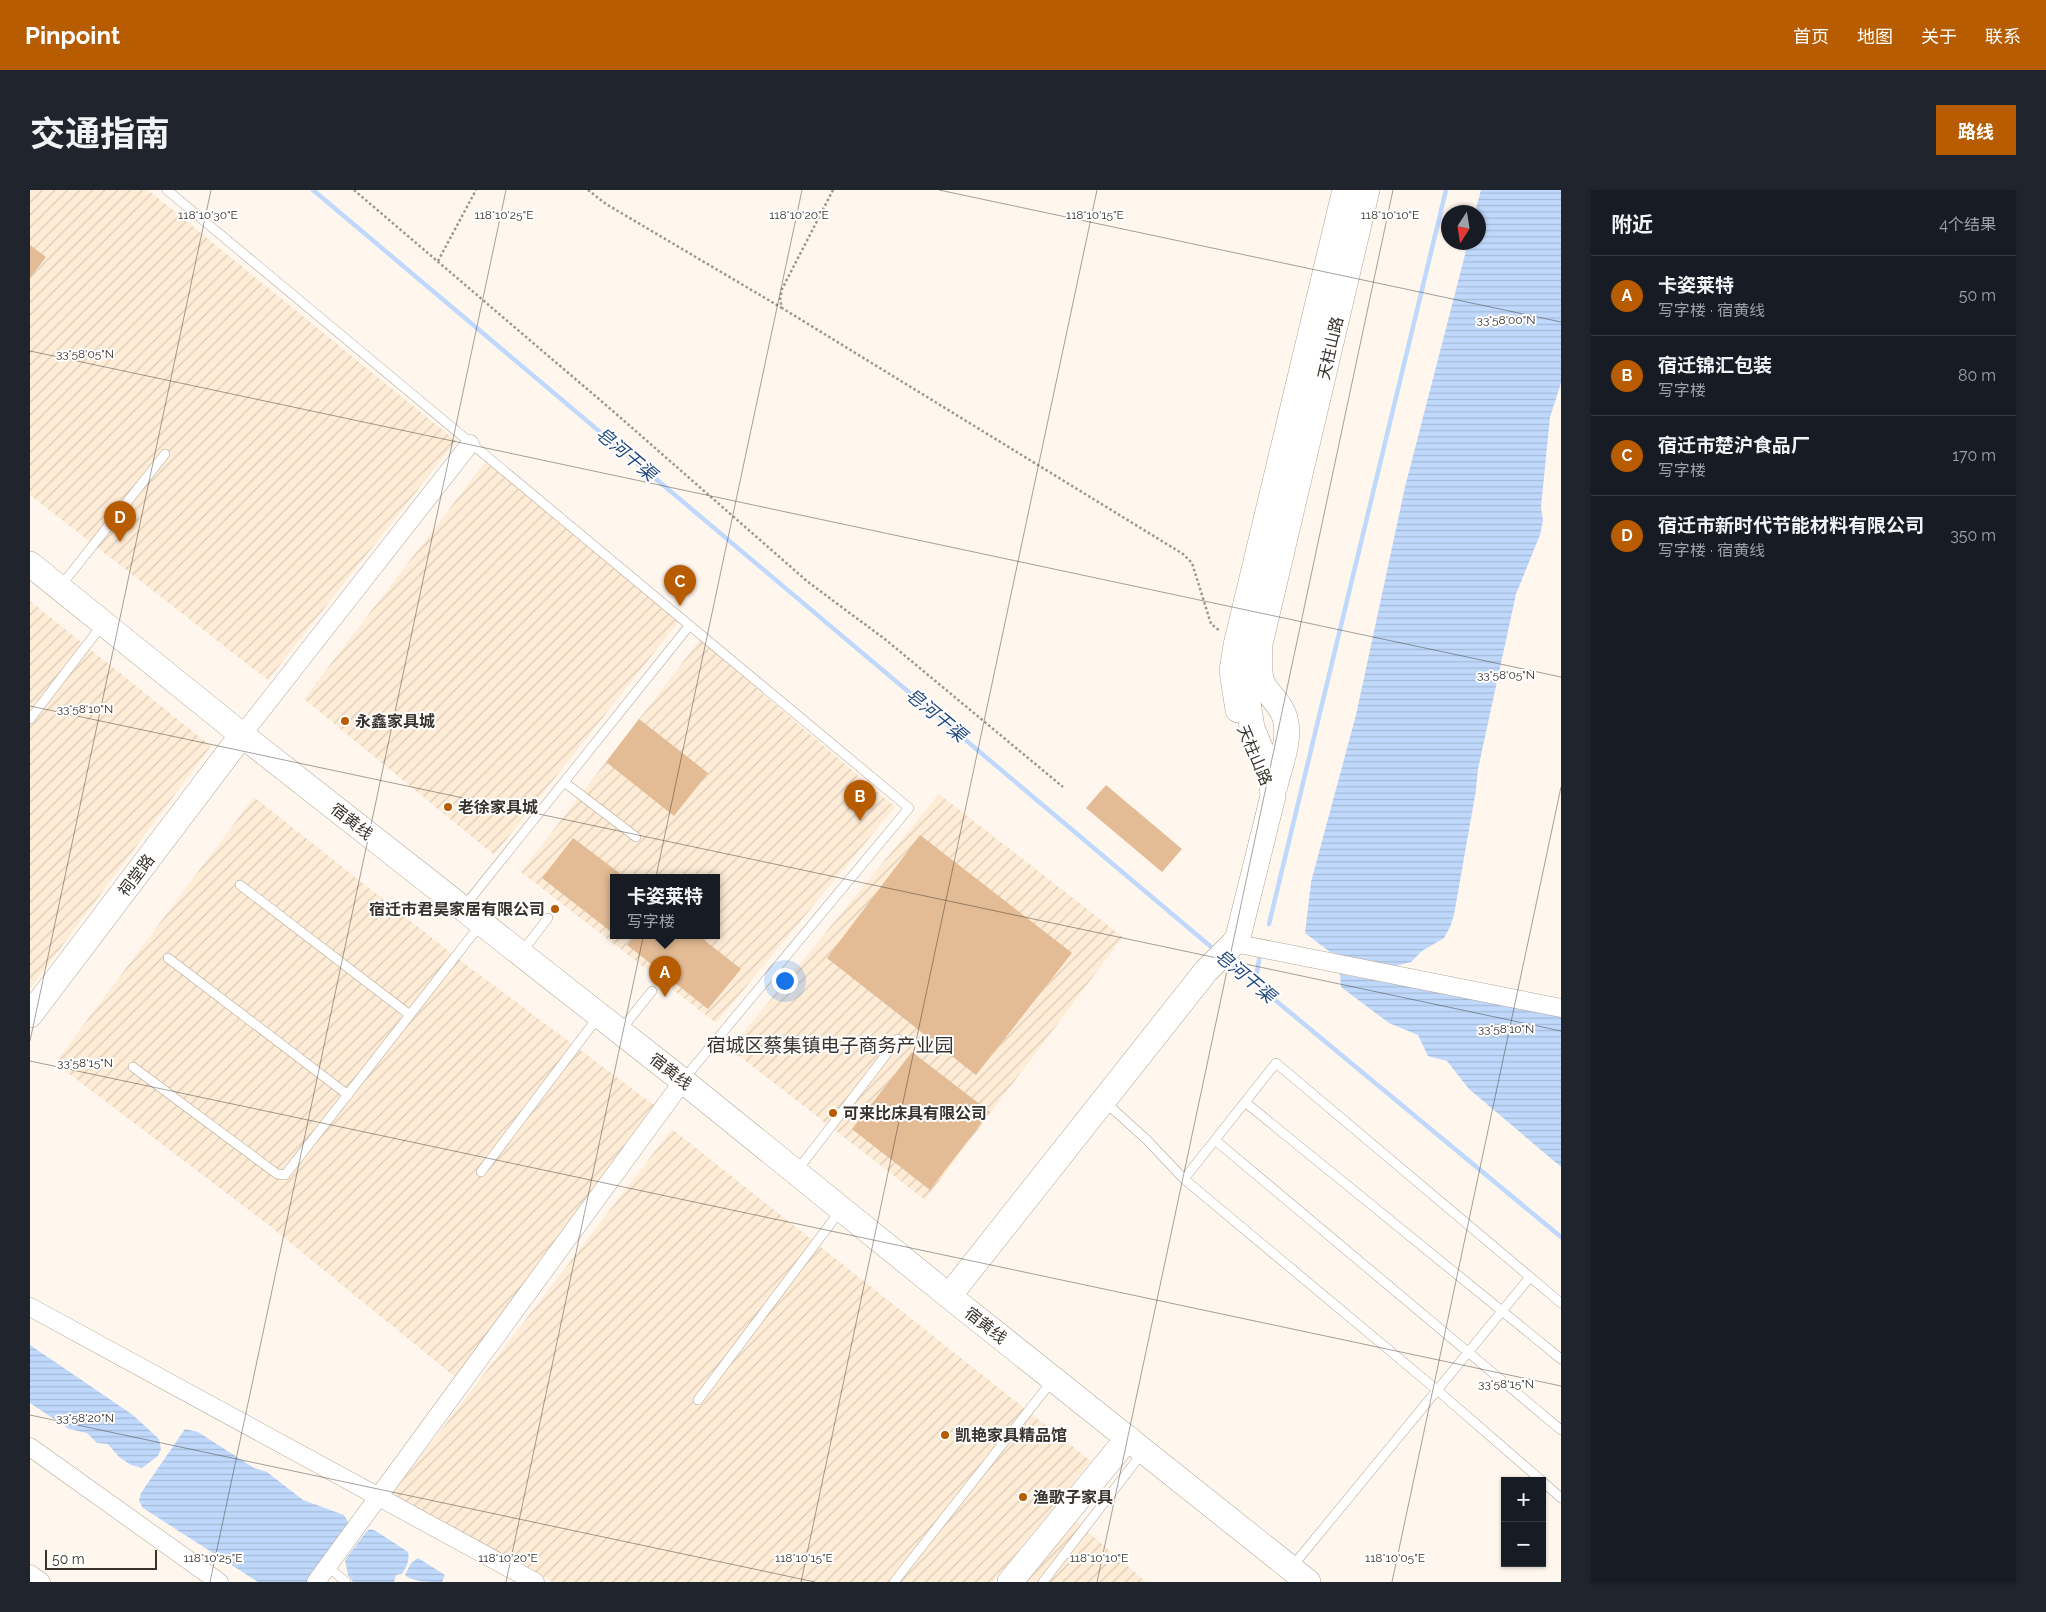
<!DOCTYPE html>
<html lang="zh">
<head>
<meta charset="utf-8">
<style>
  :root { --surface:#171b24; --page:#20242c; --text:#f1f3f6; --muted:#9ea1a6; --line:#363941; --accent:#b75c00 }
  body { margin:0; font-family:Raleway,"Noto Sans SC",sans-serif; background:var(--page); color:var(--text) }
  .controls { position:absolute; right:15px; bottom:15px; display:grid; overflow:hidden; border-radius:0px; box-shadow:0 1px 4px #0004 }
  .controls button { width:45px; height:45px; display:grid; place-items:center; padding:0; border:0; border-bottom:1px solid var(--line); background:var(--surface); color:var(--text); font:25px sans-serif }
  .compass { position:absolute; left:1411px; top:15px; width:45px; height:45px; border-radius:50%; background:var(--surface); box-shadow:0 1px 4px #0004; rotate:192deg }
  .scale { position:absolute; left:15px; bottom:12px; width:112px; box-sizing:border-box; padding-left:5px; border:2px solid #38332d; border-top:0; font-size:14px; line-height:18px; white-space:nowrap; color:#38332d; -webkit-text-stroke:4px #fff; paint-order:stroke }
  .you { position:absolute; left:754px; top:790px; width:18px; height:18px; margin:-12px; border:4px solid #fff; border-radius:50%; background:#1a73e8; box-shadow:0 0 0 8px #1a73e833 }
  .badge { display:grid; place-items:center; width:32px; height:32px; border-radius:50%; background:var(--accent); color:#fff; font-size:16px; font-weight:700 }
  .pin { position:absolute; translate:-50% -41px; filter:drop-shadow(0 1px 2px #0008) }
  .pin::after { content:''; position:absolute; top:26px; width:18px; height:15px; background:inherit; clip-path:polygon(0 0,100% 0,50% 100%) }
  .popup { position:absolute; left:580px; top:684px; width:110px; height:65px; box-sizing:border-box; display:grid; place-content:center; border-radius:0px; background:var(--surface); filter:drop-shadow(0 1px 4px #0005); font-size:16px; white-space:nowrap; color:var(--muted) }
  .popup b { font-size:19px; color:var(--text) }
  .popup::after { content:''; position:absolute; left:50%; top:100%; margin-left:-10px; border:10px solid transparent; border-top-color:var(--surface) }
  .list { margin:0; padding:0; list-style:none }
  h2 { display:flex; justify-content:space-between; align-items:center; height:65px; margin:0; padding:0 20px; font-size:21px }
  h2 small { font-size:16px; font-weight:400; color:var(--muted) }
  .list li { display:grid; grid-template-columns:32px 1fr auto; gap:15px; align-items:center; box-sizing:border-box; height:80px; padding:0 20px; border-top:1px solid var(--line) }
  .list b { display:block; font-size:19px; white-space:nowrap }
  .list p { margin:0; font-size:16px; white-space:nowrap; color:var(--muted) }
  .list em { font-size:16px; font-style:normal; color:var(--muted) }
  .map { position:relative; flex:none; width:1531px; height:1392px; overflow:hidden; border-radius:0px }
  header { display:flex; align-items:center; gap:30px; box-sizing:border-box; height:70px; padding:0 25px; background:var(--accent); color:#fff }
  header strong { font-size:24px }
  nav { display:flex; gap:28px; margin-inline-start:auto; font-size:18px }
  .intro { display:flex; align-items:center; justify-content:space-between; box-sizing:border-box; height:120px; padding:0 30px }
  h1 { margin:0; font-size:35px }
  .button { padding:12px 22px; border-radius:0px; background:var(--accent); color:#fff; font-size:18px; font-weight:700 }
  main { display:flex; gap:30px; padding:0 30px }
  aside { flex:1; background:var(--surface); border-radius:0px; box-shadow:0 1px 4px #0004 }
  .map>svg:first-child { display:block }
  .industrial { fill:url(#industrial-furrows); fill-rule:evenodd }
  .water { fill:url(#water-rules) }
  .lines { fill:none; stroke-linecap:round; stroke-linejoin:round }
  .stream { stroke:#bfd8fb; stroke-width:4.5 }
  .building { fill:#e3bb94 }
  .lane-casing { stroke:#b1a596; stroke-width:10 }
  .street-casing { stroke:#b1a596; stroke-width:19 }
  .secondary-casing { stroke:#b1a596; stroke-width:26 }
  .path { stroke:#9d968f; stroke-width:2.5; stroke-dasharray:2.5 2.5; stroke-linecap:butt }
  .lane { stroke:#fff; stroke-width:9 }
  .street { stroke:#fff; stroke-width:18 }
  .secondary { stroke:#fff; stroke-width:25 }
  .ticks { fill:none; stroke:#38332d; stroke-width:1; stroke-opacity:0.45 }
  .poi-dot { fill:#b75c00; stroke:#fff; stroke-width:2 }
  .labels { text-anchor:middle; stroke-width:4; stroke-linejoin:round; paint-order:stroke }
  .street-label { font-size:16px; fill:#38332d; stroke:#fff }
  .poi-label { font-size:16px; font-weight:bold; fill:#38332d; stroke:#fff; text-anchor:start }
  .water-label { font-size:18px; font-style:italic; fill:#21497e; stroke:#fff }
  .quarter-label { font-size:19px; fill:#38332d; stroke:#fff }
  .ticks-label { font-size:12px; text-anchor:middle; fill:#38332d; stroke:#fff; stroke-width:4; stroke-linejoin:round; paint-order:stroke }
</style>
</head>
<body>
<header>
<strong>Pinpoint</strong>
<nav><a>首页</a><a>地图</a><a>关于</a><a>联系</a></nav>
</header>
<div class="intro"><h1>交通指南</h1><a class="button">路线</a></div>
<main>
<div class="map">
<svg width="1531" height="1392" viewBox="0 0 1531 1392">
  <defs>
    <pattern id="industrial-furrows" width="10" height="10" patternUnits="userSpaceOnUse" patternTransform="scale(1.25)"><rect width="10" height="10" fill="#feecd6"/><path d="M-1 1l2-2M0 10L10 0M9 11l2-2" fill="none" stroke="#dacbb8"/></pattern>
    <pattern id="water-rules" width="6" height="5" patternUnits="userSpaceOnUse" patternTransform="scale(1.25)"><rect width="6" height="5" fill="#bfd8fb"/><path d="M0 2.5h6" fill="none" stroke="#a5bad7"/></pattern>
  </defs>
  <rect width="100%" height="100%" fill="#fff7ee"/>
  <path class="industrial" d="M0,0H118L426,251L238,490L0,305Z
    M455,272L650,430L464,665L274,509Z
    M0,411L181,556L0,799Z
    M670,450L865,617L686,833L491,682ZM584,688H686V746H584Z
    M909,604L1093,747L895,1010L700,859Z
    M224,607L435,774L624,915L425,1187L236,1033L25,873Z
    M642,939L1061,1271L963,1392H523L361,1305Z
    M1043,1329L1116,1392H993Z"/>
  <path class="water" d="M1451,0H1531V193L1520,227L1511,317L1513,330L1510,345L1486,404L1448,579L1446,600L1424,725L1420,737L1414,748L1392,761L1381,772L1366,776L1335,772L1300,762L1275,743L1281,692L1326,525L1375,297L1438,53L1448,52V22H1445Z
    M1310,784L1531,824V977L1439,899L1417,871L1398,866L1388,845L1359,833L1311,797Z
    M0,1155L103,1225L129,1249L131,1259L128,1266L112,1278L101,1275L89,1267L78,1254L67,1253L57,1243L39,1239L0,1213Z
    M155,1239L168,1242L224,1278L237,1282L273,1310L314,1325L318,1332L316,1339L281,1392H228L113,1318L109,1311L111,1303Z
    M340,1339L346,1341L378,1362C380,1371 376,1377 372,1384L366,1385L364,1392H323L318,1385L315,1370L336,1342Z
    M388,1368L415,1385L412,1392C400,1392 382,1392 375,1385L381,1373Z"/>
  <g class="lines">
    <path class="stream" d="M283,0L1186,761
      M1239,734L1416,0
      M1198,771L1531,1047
      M1225,794L1230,764"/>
  </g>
  <path class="building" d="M0,55L16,67L0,88Z
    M609,529L678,583L644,626L576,572Z
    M1076,595L1152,659L1132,682L1056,618Z
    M890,645L1042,763L946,885L797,768Z
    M543,648L596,688H584V744L512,688Z
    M604,746H669L711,779L678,819L597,755Z
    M882,862L960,922L900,1000L822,939Z"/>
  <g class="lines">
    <g class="lane-casing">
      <path id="lane" d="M137,0L879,618L653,890
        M30,397L135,264
        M0,529L72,435
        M534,592L606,647
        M210,695L380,825
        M433,718L659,436
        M491,763L518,728
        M138,768L318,905
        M590,841L622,801
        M103,877L247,984L255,985L450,735
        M1074,911L1117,950L1154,989L1407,1200L1512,1291
        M1215,912L1531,1169
        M1185,950L1531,1240
        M451,982L568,827
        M766,982L868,849
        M1154,989L1246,873L1531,1113
        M668,1210L810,1021
        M1512,1291L1531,1308
        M297,1376L316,1392
        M1261,1378L1500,1087
        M864,1392L1022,1191
        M1013,1392L1113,1262"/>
    </g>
    <g class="street-casing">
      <path id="street" d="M212,545L440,254
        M1204,753L1531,818
        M0,1117L505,1392
        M0,1257L189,1392
        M0,1384L11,1392
        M286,1392L653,891"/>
    </g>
    <g class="secondary-casing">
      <path id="secondary" d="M0,374L212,545L653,891L919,1106L1278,1392
        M1208,520L1202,481L1206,455L1315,0
        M1245,596C1250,575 1261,549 1255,528C1252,516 1240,506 1234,496C1227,484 1230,467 1230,454L1337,0
        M0,825L212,545
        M919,1106L1176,781L1204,753L1208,747L1243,606L1241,584L1222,538L1218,513L1220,492L1230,454
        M980,1392L1098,1248"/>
    </g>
    <path class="path" d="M324,0L584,222L778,392L856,450L1033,597
      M558,0L576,14L752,118
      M803,0L752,99L750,110L752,118L1153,364L1162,373L1181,434L1190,441
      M408,71L446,0"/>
    <use href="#lane" class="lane"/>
    <use href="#street" class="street"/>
    <use href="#secondary" class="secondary"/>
  </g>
  <path class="ticks" d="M909,0L1531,132M0,161L1531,487M0,516L1531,841M0,851L181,0M0,871L1531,1196M0,1225L785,1392M180,1392L476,0M476,1392L772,0M771,1392L1067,0M1067,1392L1363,0M1362,1392L1531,597"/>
  <g class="poi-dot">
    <circle cx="315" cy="531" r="5"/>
    <circle cx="418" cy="617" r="5"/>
    <circle cx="525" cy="719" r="5"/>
    <circle cx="803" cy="923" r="5"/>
    <circle cx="915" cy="1245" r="5"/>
    <circle cx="993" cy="1307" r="5"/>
  </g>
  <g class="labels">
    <g class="street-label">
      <text transform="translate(1300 158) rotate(-77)" y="6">天柱山路</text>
      <text transform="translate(1225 565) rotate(67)" y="6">天柱山路</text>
      <text transform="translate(322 631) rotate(38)" y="6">宿黄线</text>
      <text transform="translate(106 685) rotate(-53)" y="6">祠堂路</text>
      <text transform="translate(641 881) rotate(38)" y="6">宿黄线</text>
      <text transform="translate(956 1135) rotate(38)" y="6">宿黄线</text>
    </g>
    <g class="poi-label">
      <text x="325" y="537">永鑫家具城</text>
      <text x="428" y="623">老徐家具城</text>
      <text x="515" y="725" text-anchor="end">宿迁市君昊家居有限公司</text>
      <text x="813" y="929">可来比床具有限公司</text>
      <text x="925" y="1251">凯艳家具精品馆</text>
      <text x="1003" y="1313">渔歌子家具</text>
    </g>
    <g class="water-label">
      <text transform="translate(596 264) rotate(40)" y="6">皂河干渠</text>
      <text transform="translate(906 525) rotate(40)" y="6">皂河干渠</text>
      <text transform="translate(1215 786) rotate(40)" y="6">皂河干渠</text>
    </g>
    <g class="quarter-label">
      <text x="800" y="862">宿城区蔡集镇电子商务产业园</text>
    </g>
  </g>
  <g class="ticks-label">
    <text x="178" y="29">118°10'30"E</text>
    <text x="474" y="29">118°10'25"E</text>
    <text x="769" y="29">118°10'20"E</text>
    <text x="1065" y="29">118°10'15"E</text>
    <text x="1360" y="29">118°10'10"E</text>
    <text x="1476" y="134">33°58'00"N</text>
    <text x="55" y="168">33°58'05"N</text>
    <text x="1476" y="489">33°58'05"N</text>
    <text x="55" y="523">33°58'10"N</text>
    <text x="1476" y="843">33°58'10"N</text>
    <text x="55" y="877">33°58'15"N</text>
    <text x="1476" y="1198">33°58'15"N</text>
    <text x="55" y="1232">33°58'20"N</text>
    <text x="183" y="1372">118°10'25"E</text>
    <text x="478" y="1372">118°10'20"E</text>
    <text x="774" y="1372">118°10'15"E</text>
    <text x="1069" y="1372">118°10'10"E</text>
    <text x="1365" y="1372">118°10'05"E</text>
  </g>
</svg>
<div class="controls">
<button>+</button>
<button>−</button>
</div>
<svg class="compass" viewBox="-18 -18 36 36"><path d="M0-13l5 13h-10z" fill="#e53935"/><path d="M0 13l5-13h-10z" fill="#9ea1a6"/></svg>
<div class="scale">50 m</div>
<div class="you"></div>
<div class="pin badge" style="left:635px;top:807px">A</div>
<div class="popup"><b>卡姿莱特</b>写字楼</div>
<div class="pin badge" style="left:830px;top:631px">B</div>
<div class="pin badge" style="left:650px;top:416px">C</div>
<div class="pin badge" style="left:90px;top:352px">D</div>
</div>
<aside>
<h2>附近<small>4个结果</small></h2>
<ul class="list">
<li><span class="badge">A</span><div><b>卡姿莱特</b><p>写字楼 · 宿黄线</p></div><em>50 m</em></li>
<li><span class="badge">B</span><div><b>宿迁锦汇包装</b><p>写字楼</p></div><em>80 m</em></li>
<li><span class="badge">C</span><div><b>宿迁市楚沪食品厂</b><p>写字楼</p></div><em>170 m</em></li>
<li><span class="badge">D</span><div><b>宿迁市新时代节能材料有限公司</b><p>写字楼 · 宿黄线</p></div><em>350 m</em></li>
</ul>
</aside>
</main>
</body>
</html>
